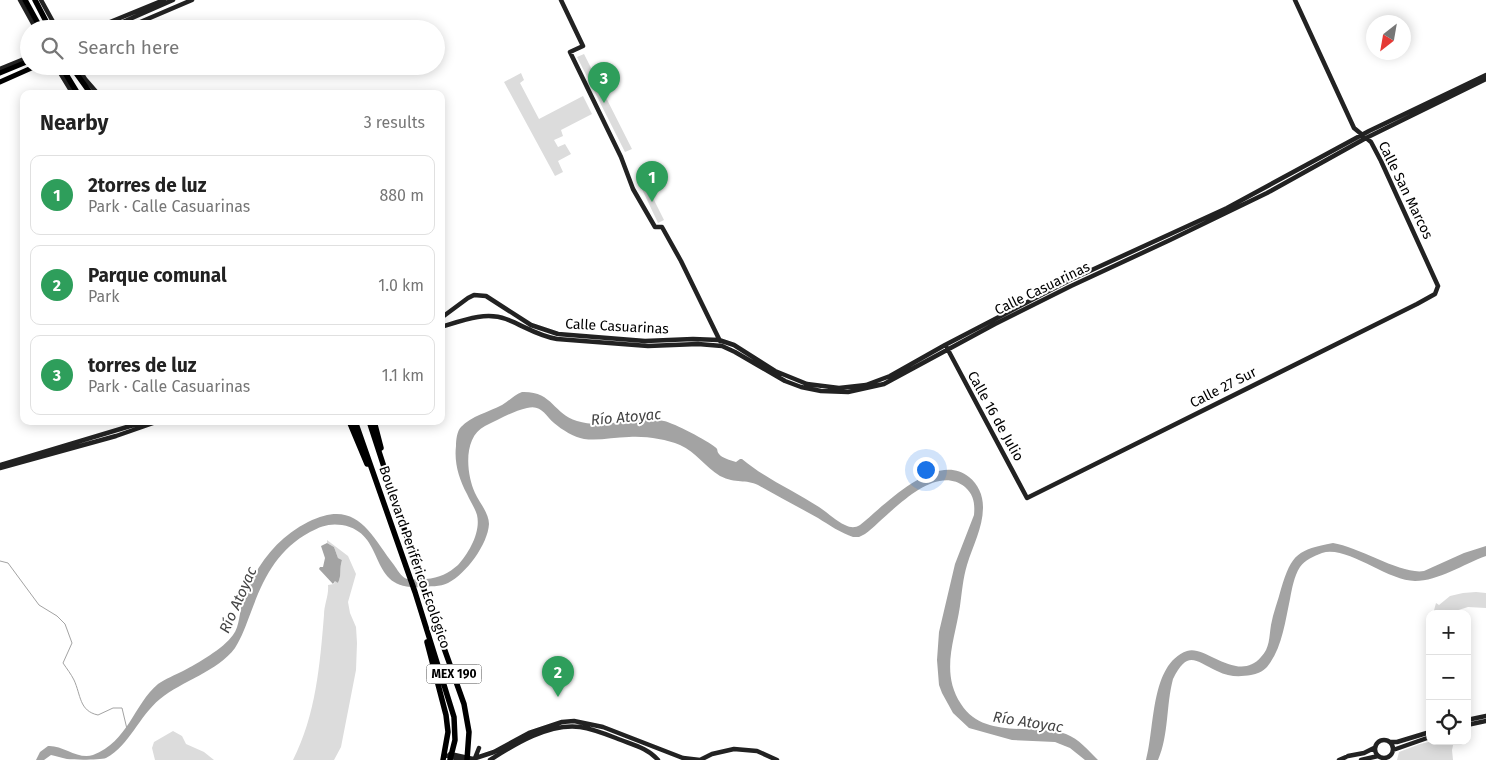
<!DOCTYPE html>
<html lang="en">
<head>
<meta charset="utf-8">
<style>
  :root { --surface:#fff; --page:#f2f2f2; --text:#222; --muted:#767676; --line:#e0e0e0; --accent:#0f766e }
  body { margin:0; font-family:"Fira Sans",sans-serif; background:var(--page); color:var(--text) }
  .controls { position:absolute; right:15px; bottom:15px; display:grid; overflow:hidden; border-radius:10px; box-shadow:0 2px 12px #0003 }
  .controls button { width:45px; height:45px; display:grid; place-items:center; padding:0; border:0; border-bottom:1px solid var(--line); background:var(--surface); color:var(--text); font:25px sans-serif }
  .compass { position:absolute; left:1366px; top:15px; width:45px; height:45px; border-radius:50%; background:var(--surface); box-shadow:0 2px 12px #0003; rotate:211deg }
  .you { position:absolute; left:925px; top:469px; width:18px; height:18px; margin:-12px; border:4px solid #fff; border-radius:50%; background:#1a73e8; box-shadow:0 0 0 8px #1a73e833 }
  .badge { display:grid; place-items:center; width:32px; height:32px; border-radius:50%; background:var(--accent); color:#fff; font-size:16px; font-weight:700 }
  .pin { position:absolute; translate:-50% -41px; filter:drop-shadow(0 1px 2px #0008) }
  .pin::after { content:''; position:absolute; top:26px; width:18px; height:15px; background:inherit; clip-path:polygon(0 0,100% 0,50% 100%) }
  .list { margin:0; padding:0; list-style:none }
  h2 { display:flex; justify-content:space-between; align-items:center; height:65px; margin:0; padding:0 20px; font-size:21px }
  h2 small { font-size:16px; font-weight:400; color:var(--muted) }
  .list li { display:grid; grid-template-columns:32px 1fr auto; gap:15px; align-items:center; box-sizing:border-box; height:80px; margin:0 10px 10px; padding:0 10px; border:1px solid var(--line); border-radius:10px }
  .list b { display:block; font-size:19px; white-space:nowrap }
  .list p { margin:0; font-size:16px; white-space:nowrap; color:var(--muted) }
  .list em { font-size:16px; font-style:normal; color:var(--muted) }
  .icon { flex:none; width:28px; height:28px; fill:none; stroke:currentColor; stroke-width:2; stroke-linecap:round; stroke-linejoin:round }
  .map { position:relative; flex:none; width:1486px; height:760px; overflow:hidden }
  .search { position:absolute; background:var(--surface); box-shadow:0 2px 12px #0003; left:20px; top:20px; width:425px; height:55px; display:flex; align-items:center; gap:12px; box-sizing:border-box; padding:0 18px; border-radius:28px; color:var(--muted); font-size:19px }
  .panel { position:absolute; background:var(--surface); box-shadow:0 2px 12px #0003; left:20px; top:90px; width:425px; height:335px; border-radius:10px }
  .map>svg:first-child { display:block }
  .green { fill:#dcdcdc }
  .water { fill:#a3a3a3 }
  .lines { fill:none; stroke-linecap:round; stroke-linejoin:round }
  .stream { stroke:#a3a3a3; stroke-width:1 }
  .secondary { stroke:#222; stroke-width:4.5 }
  .primary { stroke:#000; stroke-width:5 }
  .highway { stroke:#000; stroke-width:5.5 }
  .labels { text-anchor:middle; stroke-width:4; stroke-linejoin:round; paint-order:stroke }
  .shield { fill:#fff; stroke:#4c4c4c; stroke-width:1 }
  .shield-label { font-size:12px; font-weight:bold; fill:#000 }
  .street-label { font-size:14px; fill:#000; stroke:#fff }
  .water-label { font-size:15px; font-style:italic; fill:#444; stroke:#fff }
</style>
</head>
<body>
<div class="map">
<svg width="1486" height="760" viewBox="0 0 1486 760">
  <rect width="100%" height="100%" fill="#fff"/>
  <path class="green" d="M584,54L632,149L625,152L577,57Z
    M521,73L524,80L520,83L539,119L583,96L592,114L561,130L563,136L554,140L558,147L565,144L571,154L558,161L563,172L555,176L504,82Z
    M645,182L664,220L658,223L640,185Z
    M327,540L348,556L356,574L348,602L350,613L356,627L357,643L356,670L341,747L334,760H293C316,715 320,664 324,615C324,604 329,596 328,585L334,584L335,580L338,583C342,575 339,568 342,560L338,558L334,547L327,543Z
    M1476,592L1486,593V608L1468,607L1446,614H1433L1436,603L1439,605L1450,596L1463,593Z
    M173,731L182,736L186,744L204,752L214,760H155L152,748L154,742Z
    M1433,741H1454L1452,750L1453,760H1397L1399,752L1420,744Z"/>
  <path class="water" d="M522,392C553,391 553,414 577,421C606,430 635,414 664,421C674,423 708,441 715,447C719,450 716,450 719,454C722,458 730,460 736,462L740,459H742C766,479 794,491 819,507C828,513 836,521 845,525C851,528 855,528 860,525C884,506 936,450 969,477C978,484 983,495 983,507C983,528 973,545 967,565C963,578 962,592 960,606C955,640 940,672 961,704C984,740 1032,723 1066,734C1079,739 1088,750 1098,760H1085L1070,748L1055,742L1012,740L969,728L953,713L942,693L939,685L937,660L939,632L955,564L974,515C975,504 974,495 965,487C933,461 888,517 865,534L859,537H853C841,533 829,525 818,518C798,507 778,496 758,485C746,479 736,484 720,476C705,467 696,452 680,445C665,439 646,436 629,437C614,437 599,441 584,439C574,437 562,430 554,423C545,415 541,404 527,408C513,411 498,420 485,426C463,437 466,473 475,493C479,502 489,513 489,524C488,544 466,574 448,583C440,587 430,586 420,587C366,591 388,533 342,525C330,523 321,526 310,532C277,550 263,579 251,612C246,625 242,637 235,648C218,671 182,681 160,699C139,716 130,745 106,758C100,760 75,760 67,759C61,758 57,756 51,755L44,760H36L40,752L48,746C63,745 78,760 93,755C128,742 134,704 158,684C165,679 175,675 183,671C198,663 223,649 233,635C240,626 239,612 243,601C254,568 276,538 308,522C356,498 369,532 394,565C397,569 401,577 407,579C412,580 421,579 426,579C439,578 449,573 458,565C469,553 481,532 477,515C475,508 470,501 467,494C459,479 454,463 456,446C456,440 457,431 461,427C471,416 489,412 502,405C509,401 514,395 522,392Z
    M327,543L334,547L338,558L342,560C339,569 342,575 338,583L335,581L333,584L319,569L320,567H323L325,558L321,546Z
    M1333,543C1359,547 1402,575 1424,571L1464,553L1486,546V556C1464,564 1438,581 1415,581C1387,581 1347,545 1322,553C1314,556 1305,560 1300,567C1294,576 1292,589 1290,599C1285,622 1282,649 1267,667C1262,672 1257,674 1251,675C1239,677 1229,677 1217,671C1195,661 1188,649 1173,679C1166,705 1169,735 1158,760H1146C1155,729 1150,664 1187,651C1205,644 1238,684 1261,657C1270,648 1269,637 1271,625C1273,613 1278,601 1281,589C1292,553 1298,550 1333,543Z"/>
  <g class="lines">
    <path class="stream" d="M0,561L8,563L39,605L57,616L65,624L72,643L63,663C67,669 71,674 74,680C81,695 79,711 98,715L113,708H122L127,729"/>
    <path class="secondary" d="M20,0L36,29
      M41,0L57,29
      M561,0L583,46L570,52L621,157L633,189L655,227H662L681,261L720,341
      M1295,0L1354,128L1371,142L1381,161L1438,286
      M93,29L164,0
      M107,29L173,0
      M124,29L192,0
      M56,66L73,94
      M77,66L85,79L98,94
      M0,69L29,57
      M441,318L468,298L474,295L486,296L531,325L558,334L645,341L693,339L719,340L734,345L775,371L807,384L839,388L866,385L890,376L945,345L1070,280L1227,208L1369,131L1486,75
      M441,327C461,321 485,311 506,319C524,326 538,336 557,339L648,346L698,344L722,346L735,352L785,381L801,387L821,391L848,392L884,384L995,324L1071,286L1170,240L1267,193L1366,138L1486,79
      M947,348L1027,498L1417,304L1435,294L1438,286
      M0,465L147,421
      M0,468L116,436L159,421
      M1467,720L1486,716
      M1467,725L1486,721
      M1375 749a9 9 0 1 1 18 0a9 9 0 1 1-18 0Z
      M1390,742H1397L1430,732
      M1393,750L1430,737
      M450,754L473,759L494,752L529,733L562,722L574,721L603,727L683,758L700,760L712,754L734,749L757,751L777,760
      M444,755L463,760
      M1348,756L1364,753L1374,748
      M475,758L479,748
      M490,760C515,744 549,723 580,727C594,729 608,735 621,740C634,745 649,749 658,760
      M1339,760L1346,757
      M1361,760L1378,756"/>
    <path class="primary" d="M0,73L29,61
      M0,82L36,66"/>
    <path class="highway" d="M25,0L41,29
      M35,0L50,29
      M61,66L78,94
      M71,66L91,94
      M349,421L367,464
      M355,421L415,592L454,717L455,740L450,760
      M369,421L434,620L464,704L469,732L467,760
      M374,421L381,448
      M427,642L446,715L448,732L443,760"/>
  </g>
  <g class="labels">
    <rect class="shield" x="426.5" y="664.5" width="55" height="19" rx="4"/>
    <g class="shield-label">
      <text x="454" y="678">MEX 190</text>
    </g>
    <g class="street-label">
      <text transform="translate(1406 190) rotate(64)" y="5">Calle San Marcos</text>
      <text transform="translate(1042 288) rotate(-26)" y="5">Calle Casuarinas</text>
      <text transform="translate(617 326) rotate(3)" y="5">Calle Casuarinas</text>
      <text transform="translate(1223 387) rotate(-27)" y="5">Calle 27 Sur</text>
      <text transform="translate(996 416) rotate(61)" y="5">Calle 16 de Julio</text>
      <text transform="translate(415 557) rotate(71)" y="5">Boulevard Periférico Ecológico</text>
    </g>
    <g class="water-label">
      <text transform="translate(626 417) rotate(-5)" y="5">Río Atoyac</text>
      <text transform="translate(238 600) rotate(-66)" y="5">Río Atoyac</text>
      <text transform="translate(1028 722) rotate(9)" y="5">Río Atoyac</text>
    </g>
  </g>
</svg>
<div class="controls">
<button>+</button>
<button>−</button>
<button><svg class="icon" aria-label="locate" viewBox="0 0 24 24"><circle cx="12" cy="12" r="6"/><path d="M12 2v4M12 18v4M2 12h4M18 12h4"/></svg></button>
</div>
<svg class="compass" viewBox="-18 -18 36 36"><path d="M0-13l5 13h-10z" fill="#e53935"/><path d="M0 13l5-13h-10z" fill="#767676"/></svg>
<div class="you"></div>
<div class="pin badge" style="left:652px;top:202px;background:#2e9e5b">1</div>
<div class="pin badge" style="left:558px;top:697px;background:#2e9e5b">2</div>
<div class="pin badge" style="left:604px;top:103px;background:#2e9e5b">3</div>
<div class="search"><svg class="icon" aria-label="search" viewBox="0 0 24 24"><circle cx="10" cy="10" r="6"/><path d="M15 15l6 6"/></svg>Search here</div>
<section class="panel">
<h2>Nearby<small>3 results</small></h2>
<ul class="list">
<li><span class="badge" style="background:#2e9e5b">1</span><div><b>2torres de luz</b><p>Park · Calle Casuarinas</p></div><em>880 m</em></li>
<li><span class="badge" style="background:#2e9e5b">2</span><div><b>Parque comunal</b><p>Park</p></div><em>1.0 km</em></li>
<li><span class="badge" style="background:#2e9e5b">3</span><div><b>torres de luz</b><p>Park · Calle Casuarinas</p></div><em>1.1 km</em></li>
</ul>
</section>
</div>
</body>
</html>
